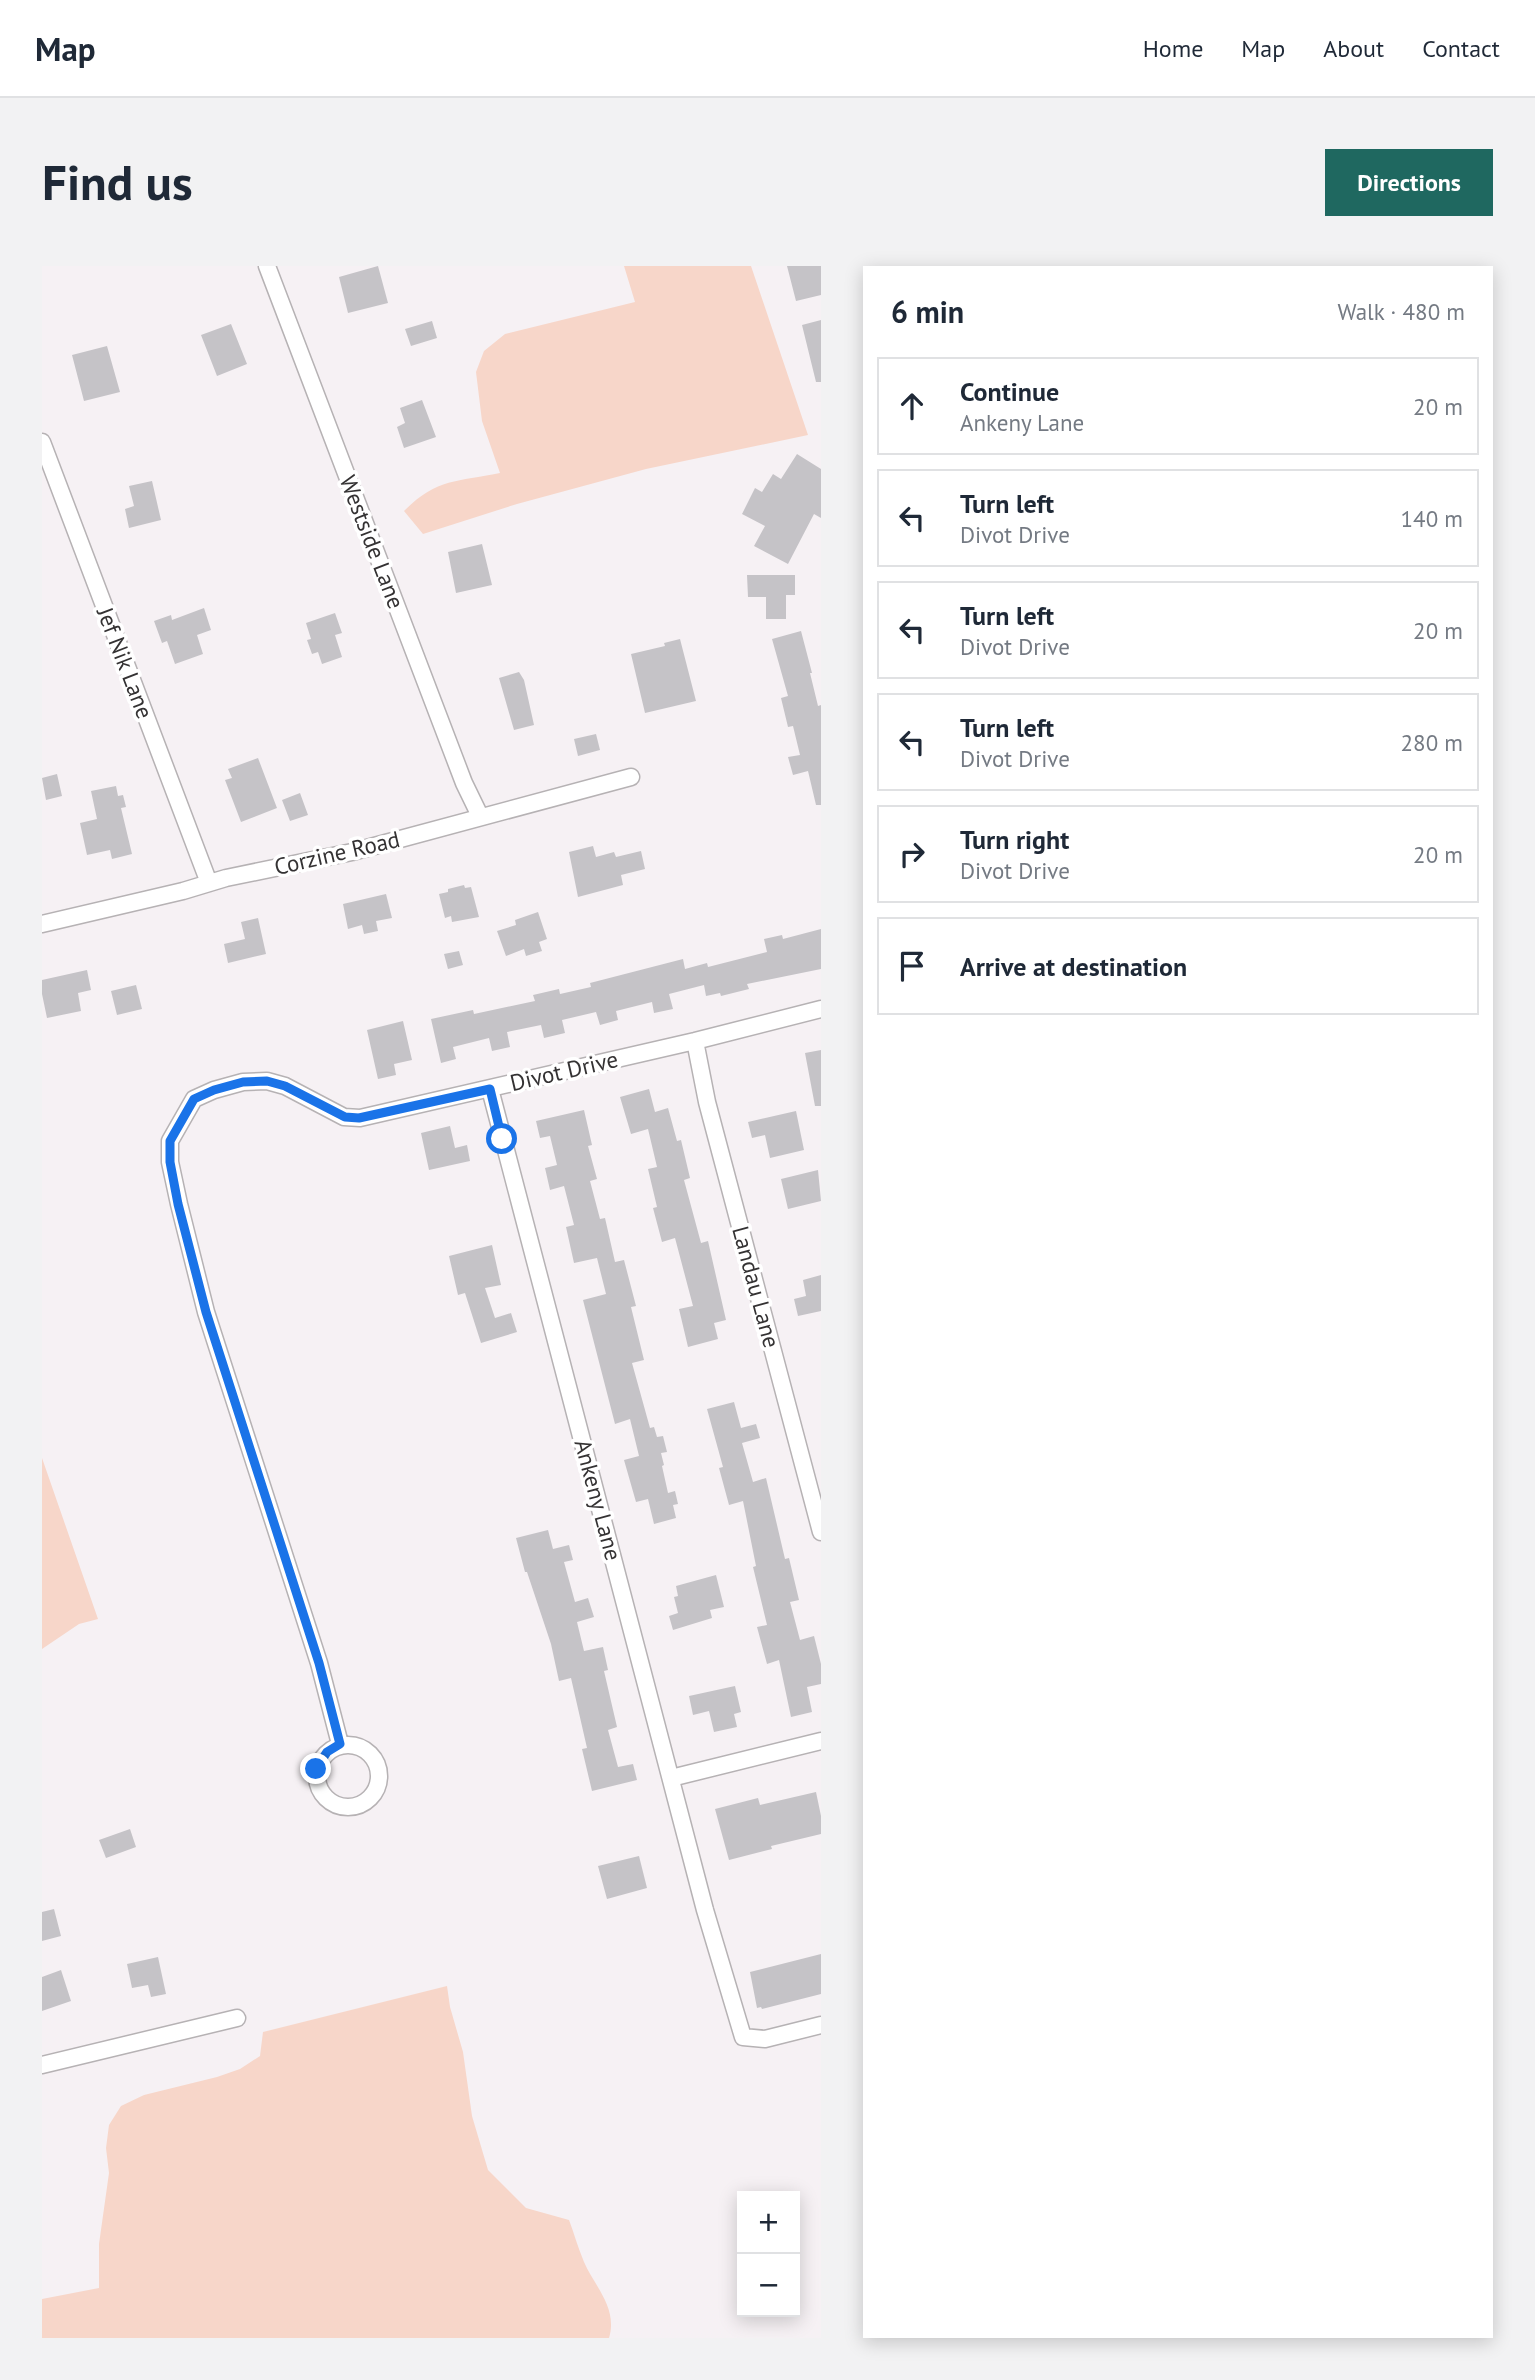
<!DOCTYPE html>
<html lang="en">
<head>
<meta charset="utf-8">
<style>
  :root { --surface:#fff; --page:#f2f2f3; --text:#1f2937; --muted:#747a83; --line:#e0e1e3; --accent:#1f6860 }
  body { margin:0; font-family:"PT Sans",sans-serif; background:var(--page); color:var(--text) }
  .controls { position:absolute; right:21px; bottom:21px; display:grid; overflow:hidden; border-radius:0px; box-shadow:0 4px 18px #0003 }
  .controls button { width:63px; height:63px; display:grid; place-items:center; padding:0; border:0; border-bottom:2px solid var(--line); background:var(--surface); color:var(--text); font:35px sans-serif }
  .stop { position:absolute; width:21px; height:21px; margin:-16px; border:5px solid #1a73e8; border-radius:50%; background:#fff }
  .stop.end { background:#1a73e8; border-color:#fff; box-shadow:0 2px 7px #0008 }
  .list { margin:0; padding:0; list-style:none }
  h2 { display:flex; justify-content:space-between; align-items:center; height:91px; margin:0; padding:0 28px; font-size:30px }
  h2 small { font-size:23px; font-weight:400; color:var(--muted) }
  .list li { display:grid; grid-template-columns:46px 1fr auto; gap:21px; align-items:center; box-sizing:border-box; height:98px; margin:0 14px 14px; padding:0 14px; border:2px solid var(--line); border-radius:0px }
  .list b { display:block; font-size:26px; white-space:nowrap }
  .list p { margin:0; font-size:23px; white-space:nowrap; color:var(--muted) }
  .list em { font-size:23px; font-style:normal; color:var(--muted) }
  .icon { flex:none; width:38px; height:38px; fill:none; stroke:currentColor; stroke-width:2; stroke-linecap:round; stroke-linejoin:round }
  .map { position:relative; flex:none; width:779px; height:2072px; overflow:hidden; border-radius:0px }
  header { display:flex; align-items:center; gap:42px; box-sizing:border-box; height:98px; padding:0 35px; background:var(--surface); border-bottom:2px solid var(--line) }
  header strong { font-size:33px }
  nav { display:flex; gap:38px; margin-inline-start:auto; font-size:24px }
  .intro { display:flex; align-items:center; justify-content:space-between; box-sizing:border-box; height:168px; padding:0 42px }
  h1 { margin:0; font-size:49px }
  .button { padding:18px 32px; border-radius:0px; background:var(--accent); color:#fff; font-size:24px; font-weight:700 }
  main { display:flex; gap:42px; padding:0 42px }
  aside { flex:1; background:var(--surface); border-radius:0px; box-shadow:0 4px 18px #0003 }
  .map>svg:first-child { display:block }
  .green { fill:#f7d6c9 }
  .building { fill:#c5c3c7 }
  .lines { fill:none; stroke-linecap:round; stroke-linejoin:round }
  .minor-casing { stroke:#b6b2b4; stroke-width:19 }
  .minor { stroke:#fff; stroke-width:16 }
  .route { stroke:#1a73e8; stroke-width:9 }
  .labels { text-anchor:middle; stroke-width:7; stroke-linejoin:round; paint-order:stroke }
  .street-label { font-size:23px; fill:#343233; stroke:#fff }
</style>
</head>
<body>
<header>
<strong>Map</strong>
<nav><a>Home</a><a>Map</a><a>About</a><a>Contact</a></nav>
</header>
<div class="intro"><h1>Find us</h1><a class="button">Directions</a></div>
<main>
<div class="map">
<svg width="779" height="2072" viewBox="0 0 779 2072">
  <rect width="100%" height="100%" fill="#f6f1f4"/>
  <path class="green" d="M582,0H709L766,169L604,203L475,238L381,268L362,245C395,212 415,216 458,207L440,155L434,106L442,85L463,68L593,36Z
    M0,1192L56,1353L37,1358L0,1383Z
    M405,1720L408,1741L421,1786L430,1850L446,1904L484,1942L527,1954C532,1967 536,1982 542,1996C553,2021 576,2042 567,2072H0V2033L57,2022V1978L67,1907L64,1882L67,1859L79,1840L102,1829L175,1811L198,1803L218,1790L221,1766Z"/>
  <path class="building" d="M336,0L346,37L306,47L297,11Z
    M745,0H779V29L754,35Z
    M779,54V116H774L760,59Z
    M390,55L395,72L369,80L363,63Z
    M189,58L205,98L175,110L159,69Z
    M65,80L78,126L42,135L30,89Z
    M380,134L394,171L362,182L355,161L363,157L358,142Z
    M755,188L779,203V252L772,248L746,298L712,280L723,260L700,248L713,222L720,226L731,208L739,213Z
    M110,215L119,254L87,262L83,243L92,240L87,220Z
    M440,278L450,319L414,327L406,286Z
    M705,309H753V329H744V353H724V331H706Z
    M162,342L169,364L155,369L161,388L133,398L125,375L120,377L112,355L129,349L130,354Z
    M293,347L300,367L293,369L300,391L280,398L276,386L270,388L265,374L269,373L264,357Z
    M759,365L770,407H768L776,440L779,439V539H774L766,505L751,509L746,491L758,489L751,460L746,461L739,432L746,430L730,373Z
    M638,373L654,435L603,447L589,388L623,380L622,377Z
    M477,406L482,414L492,459L472,464L457,412Z
    M554,468L558,484L536,490L532,473Z
    M216,492L235,542L199,556L183,514L190,512L186,503Z
    M15,508L20,530L4,534L0,512Z
    M74,520L76,530L81,529L84,541L79,542L90,588L70,593L68,584L45,589L38,557L55,553L49,525Z
    M258,527L266,549L248,555L240,534Z
    M551,580L554,591L572,586L574,591L599,585L603,603L579,609L581,619L536,631L527,586Z
    M422,619L423,622L429,621L437,651L410,656L409,650L403,652L397,628L406,626V623Z
    M344,628L350,652L334,655L336,665L322,668L320,659L306,663L301,638Z
    M496,646L505,673L497,676L500,685L484,690L482,683L464,690L455,665L474,659L473,654Z
    M216,652L224,688L186,697L182,678L203,673L199,656Z
    M779,663V703L705,718L707,723L679,730L678,727L664,730L662,719L627,728L631,743L612,747L610,736L574,745L576,754L558,759L554,746L520,754L523,767L502,772L499,759L465,766L468,781L450,785L447,772L411,781L414,793L399,797L389,753L431,744L432,748L493,735L491,729L517,723L518,728L549,721L548,717L641,693L643,703L665,697L666,701L725,686L722,673L740,669L741,673Z
    M417,685L421,699L406,703L402,688Z
    M45,704L49,724L36,727L39,745L5,752L0,728V714Z
    M94,719L100,743L75,749L69,725Z
    M361,755L370,794L352,798L354,809L336,813L325,764Z
    M779,784V840H773L763,787Z
    M607,823L613,846L626,842L635,875L639,874L648,912L642,914L659,977L666,975L684,1054L672,1057L676,1073L646,1081L637,1043L651,1040L633,972L620,976L611,942L615,941L606,903L615,901L606,863L589,868L578,831Z
    M542,844L550,879L546,880L555,913L548,915L558,953L563,952L573,996L582,994L594,1040L589,1041L602,1094L590,1097L608,1162L612,1161L615,1171L621,1170L625,1186L619,1187L622,1199L620,1200L626,1227L633,1225L636,1238L631,1239L634,1252L612,1258L606,1233L594,1236L582,1194L597,1190L588,1153L573,1158L541,1034L564,1028L555,992L532,997L524,961L532,959L522,920L508,924L503,902L515,899L508,870L498,872L494,855Z
    M754,845L762,884L728,892L723,869L710,872L706,856Z
    M408,860L413,882L425,879L428,895L387,904L379,867Z
    M776,904L779,935L746,943L739,913Z
    M450,979L459,1019L443,1022L453,1052L469,1047L475,1066L439,1077L423,1027L416,1029L407,990Z
    M779,1009V1045L756,1050L752,1033L764,1030L761,1014Z
    M692,1136L699,1162L714,1158L718,1172L700,1177L711,1216L724,1212L743,1293L747,1292L757,1334L748,1336L758,1374L772,1370L779,1398V1418L765,1421L770,1446L749,1451L737,1394L725,1398L715,1361L725,1359L711,1301L714,1300L701,1235L687,1239L677,1202L681,1201L665,1143Z
    M506,1264L511,1283L527,1279L531,1294L522,1296L533,1336L546,1332L552,1351L535,1356L542,1385L561,1381L566,1404L562,1405L575,1461L566,1464L576,1501L591,1498L595,1514L550,1525L540,1483L545,1482L529,1412L517,1415L509,1378L485,1306H483L474,1272Z
    M674,1309L682,1341L668,1344L670,1352L631,1364L627,1350L636,1347L632,1331L636,1330L634,1320Z
    M693,1420L699,1446L692,1448L695,1461L672,1466L667,1445L651,1449L647,1430Z
    M774,1526L779,1550V1568L729,1580L730,1583L687,1594L673,1543L716,1532L718,1539Z
    M88,1563L94,1581L64,1592L57,1574Z
    M597,1590L605,1622L565,1633L556,1600Z
    M12,1643L19,1670L0,1675V1646Z
    M779,1688V1728L720,1743L719,1741L715,1742L708,1706Z
    M116,1691L124,1728L109,1731L106,1719L90,1722L85,1698Z
    M19,1704L29,1735L0,1745V1711Z"/>
  <g class="lines">
    <g class="minor-casing">
      <path id="minor" d="M225,0L422,517L438,550
        M0,176L167,617
        M0,658L141,625L184,612L310,586L589,511
        M653,775L665,836L779,1266
        M448,823L663,1644L701,1771L723,1773L779,1759
        M298,1478L277,1397L164,1046L137,938L128,896V875L152,833L172,824L201,816L225,815L243,820L302,851L318,852L653,775L779,743
        M275 1510a31 31 0 1 1 62 0a31 31 0 1 1-62 0Z
        M629,1512L779,1475
        M0,1799L195,1752"/>
    </g>
    <use href="#minor" class="minor"/>
  </g>
  <g class="lines">
    <path class="route" d="M274,1503L285,1486L298,1478L277,1397L164,1046L136,938L128,896V875L152,833L172,824L201,816L225,815L243,820L303,851L317,852L448,823L460,873"/>
  </g>
  <g class="labels">
    <g class="street-label">
      <text transform="translate(330 276) rotate(69)" y="8">Westside Lane</text>
      <text transform="translate(83 397) rotate(69)" y="8">Jef Nik Lane</text>
      <text transform="translate(295 587) rotate(-13)" y="8">Corzine Road</text>
      <text transform="translate(522 805) rotate(-13)" y="8">Divot Drive</text>
      <text transform="translate(714 1021) rotate(75)" y="8">Landau Lane</text>
      <text transform="translate(556 1234) rotate(75)" y="8">Ankeny Lane</text>
    </g>
  </g>
</svg>
<div class="controls">
<button>+</button>
<button>−</button>
</div>
<div class="stop" style="left:460px;top:873px"></div>
<div class="stop end" style="left:274px;top:1503px"></div>
</div>
<aside>
<h2>6 min<small>Walk · 480 m</small></h2>
<ul class="list">
<li><svg class="icon" aria-label="ahead" viewBox="0 0 24 24"><path d="M12 20V5M6 11l6-6 6 6"/></svg><div><b>Continue</b><p>Ankeny Lane</p></div><em>20 m</em></li>
<li><svg class="icon" aria-label="left" viewBox="0 0 24 24"><path d="M17 20v-9H6M10 6l-5 5 5 5"/></svg><div><b>Turn left</b><p>Divot Drive</p></div><em>140 m</em></li>
<li><svg class="icon" aria-label="left" viewBox="0 0 24 24"><path d="M17 20v-9H6M10 6l-5 5 5 5"/></svg><div><b>Turn left</b><p>Divot Drive</p></div><em>20 m</em></li>
<li><svg class="icon" aria-label="left" viewBox="0 0 24 24"><path d="M17 20v-9H6M10 6l-5 5 5 5"/></svg><div><b>Turn left</b><p>Divot Drive</p></div><em>280 m</em></li>
<li><svg class="icon" aria-label="right" viewBox="0 0 24 24"><path d="M7 20v-9h11M14 6l5 5-5 5"/></svg><div><b>Turn right</b><p>Divot Drive</p></div><em>20 m</em></li>
<li><svg class="icon" aria-label="arrive" viewBox="0 0 24 24"><path d="M6 21V4h12l-3 4 3 4H6"/></svg><div><b>Arrive at destination</b></div></li>
</ul>
</aside>
</main>
</body>
</html>
